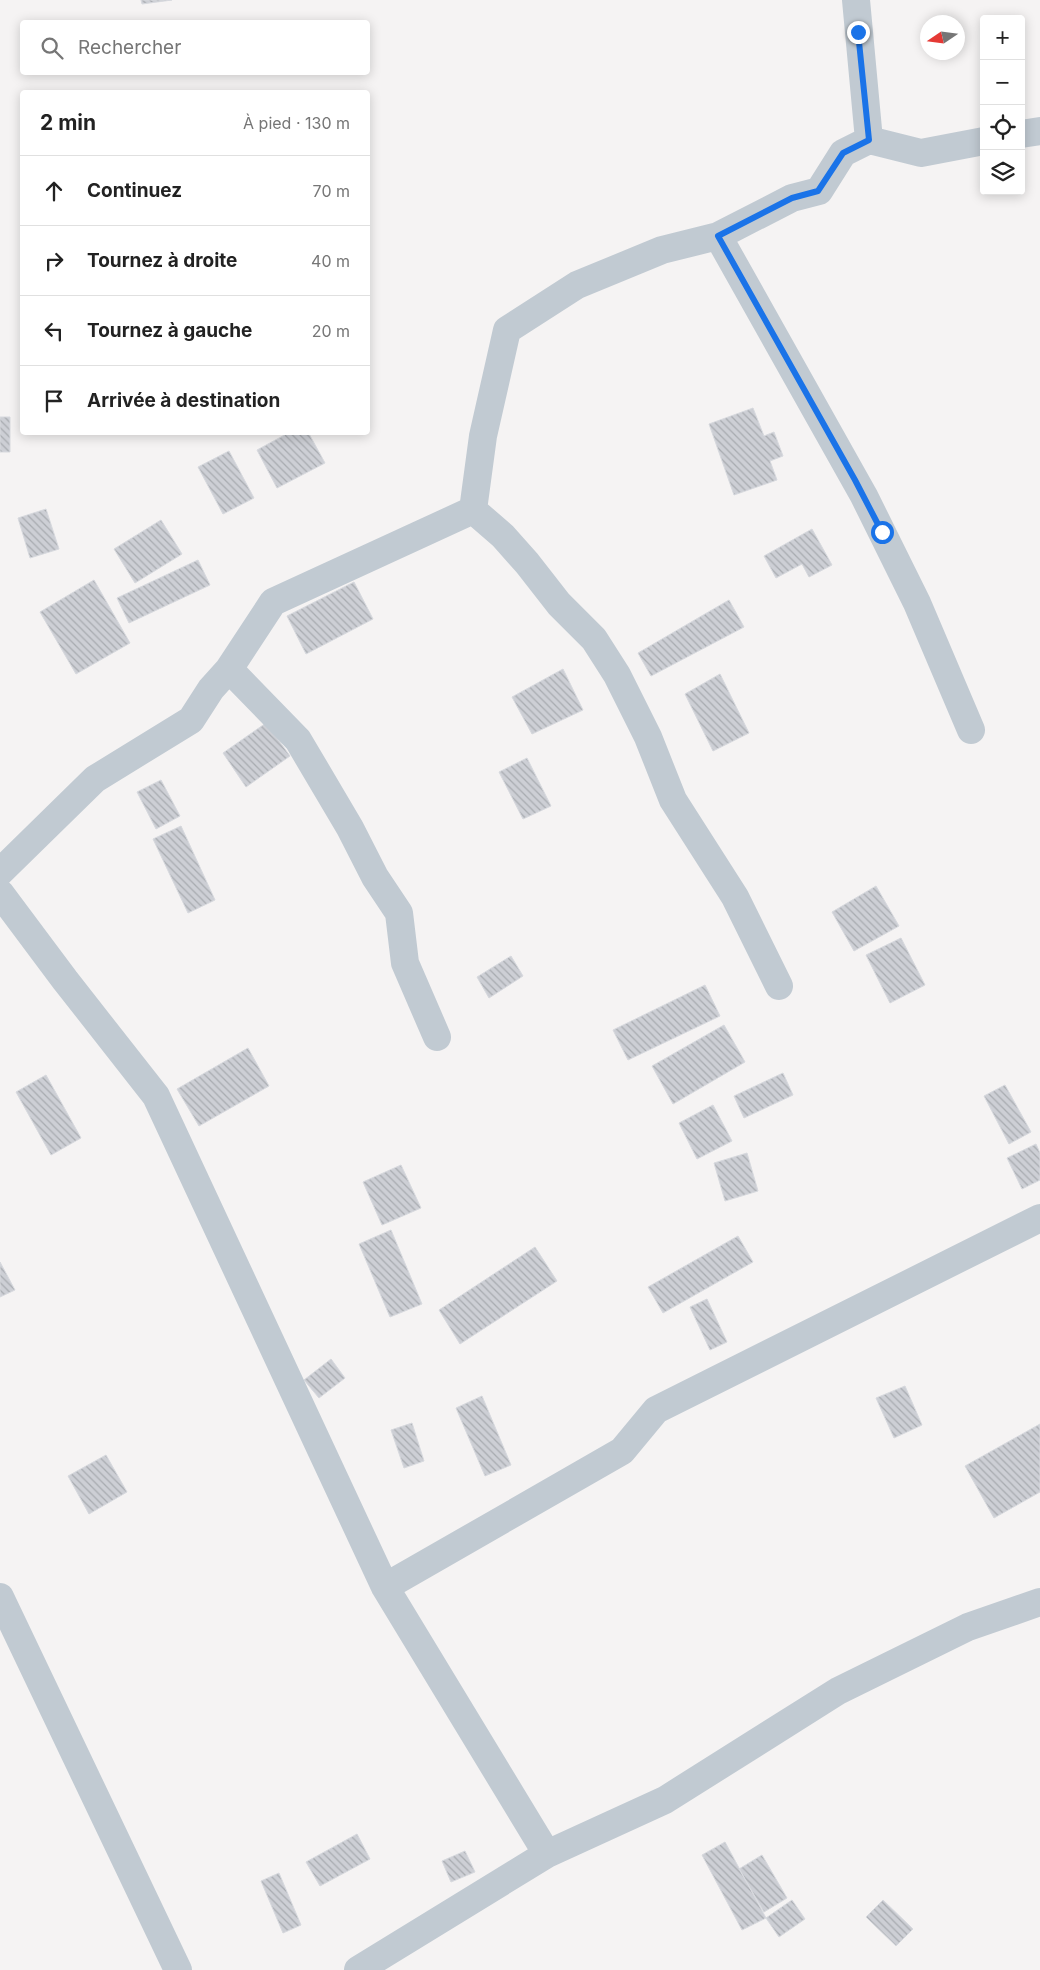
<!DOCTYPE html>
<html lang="fr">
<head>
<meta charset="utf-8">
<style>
  :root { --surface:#fff; --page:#f2f2f2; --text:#222; --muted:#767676; --line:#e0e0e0 }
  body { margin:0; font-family:Inter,sans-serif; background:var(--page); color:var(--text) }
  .controls { position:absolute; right:15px; top:15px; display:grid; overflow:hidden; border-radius:5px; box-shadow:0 2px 12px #0003 }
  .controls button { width:45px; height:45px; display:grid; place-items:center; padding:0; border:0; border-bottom:1px solid var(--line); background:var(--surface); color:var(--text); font:25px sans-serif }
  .compass { position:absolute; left:920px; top:15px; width:45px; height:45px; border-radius:50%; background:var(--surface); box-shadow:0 2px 12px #0003; rotate:257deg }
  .stop { position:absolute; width:15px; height:15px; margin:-11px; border:4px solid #1a73e8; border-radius:50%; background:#fff }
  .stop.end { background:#1a73e8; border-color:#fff; box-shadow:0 1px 5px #0008 }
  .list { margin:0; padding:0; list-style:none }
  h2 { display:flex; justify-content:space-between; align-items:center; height:65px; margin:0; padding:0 20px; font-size:21px }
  h2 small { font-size:16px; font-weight:400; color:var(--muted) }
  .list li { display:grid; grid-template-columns:32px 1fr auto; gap:15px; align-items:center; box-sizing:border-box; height:70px; padding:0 20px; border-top:1px solid var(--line) }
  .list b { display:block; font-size:19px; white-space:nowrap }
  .list em { font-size:16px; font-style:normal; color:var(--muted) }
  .icon { flex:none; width:28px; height:28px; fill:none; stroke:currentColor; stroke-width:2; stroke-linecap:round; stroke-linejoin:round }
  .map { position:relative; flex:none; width:1040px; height:1970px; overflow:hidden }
  .search { position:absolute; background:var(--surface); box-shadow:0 2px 12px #0003; left:20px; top:20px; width:350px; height:55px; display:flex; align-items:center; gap:12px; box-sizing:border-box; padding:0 18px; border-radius:5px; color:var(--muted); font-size:19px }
  .panel { position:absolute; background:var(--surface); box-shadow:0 2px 12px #0003; left:20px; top:90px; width:350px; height:345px; border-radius:5px }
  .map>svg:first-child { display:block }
  .building { fill:url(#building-back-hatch); stroke:#d7d9de }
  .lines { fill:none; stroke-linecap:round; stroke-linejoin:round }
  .minor { stroke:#c1cad2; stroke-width:28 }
  .route { stroke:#1a73e8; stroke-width:6 }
</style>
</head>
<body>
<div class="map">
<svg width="1040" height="1970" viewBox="0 0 1040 1970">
  <defs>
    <pattern id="building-back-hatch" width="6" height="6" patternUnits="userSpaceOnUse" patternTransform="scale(1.25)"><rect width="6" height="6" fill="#cdcfd5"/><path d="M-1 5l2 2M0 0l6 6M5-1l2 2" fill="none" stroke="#a8abb0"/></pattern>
  </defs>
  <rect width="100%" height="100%" fill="#f5f3f3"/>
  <path class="building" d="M141,0H172L142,4Z
    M753,408L764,436L774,432L783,456L770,461L777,480L734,495L709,424Z
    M0,417H10V452H0Z
    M290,432H308L325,463L277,488L257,450Z
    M229,451L254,498L223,514L198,467Z
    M46,509L59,549L30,558L18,518Z
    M161,520L182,554L135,583L114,549Z
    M812,529L832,565L809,577L802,564L776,578L764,556Z
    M198,560L210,585L129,623L117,598Z
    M94,580L130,643L76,674L40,612Z
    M354,582L373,619L306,654L287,616Z
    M729,600L744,627L651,676L638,653Z
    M563,669L583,710L532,734L512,697Z
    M720,674L749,733L713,751L685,694Z
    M266,723L290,756L246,787L223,753Z
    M527,758L551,806L523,819L499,772Z
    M161,780L180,816L156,829L137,792Z
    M181,826L215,900L188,913L153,839Z
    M876,886L899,926L854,951L832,912Z
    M901,938L925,985L890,1003L866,955Z
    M511,956L523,976L489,998L477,977Z
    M705,985L720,1016L628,1060L613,1030Z
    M724,1025L745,1062L673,1104L652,1066Z
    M248,1048L269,1086L199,1126L177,1089Z
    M783,1073L793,1095L744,1118L734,1096Z
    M46,1075L81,1138L51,1155L16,1092Z
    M1005,1085L1031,1132L1009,1144L984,1096Z
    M713,1105L732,1141L697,1159L679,1123Z
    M1036,1144L1040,1153V1180L1022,1189L1007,1158Z
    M747,1153L758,1191L725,1201L714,1163Z
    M401,1165L421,1208L382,1225L363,1182Z
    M391,1230L422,1304L390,1317L359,1244Z
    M738,1236L753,1262L663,1313L648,1287Z
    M535,1247L557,1281L460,1344L439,1310Z
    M0,1262L15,1290L0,1297Z
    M707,1299L727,1342L710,1350L690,1307Z
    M331,1359L345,1378L319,1398L304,1380Z
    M905,1386L922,1425L894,1438L876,1398Z
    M482,1396L511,1465L485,1476L456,1408Z
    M412,1423L424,1461L404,1468L391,1430Z
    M1040,1424V1492L994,1518L965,1466Z
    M106,1455L127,1492L89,1514L68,1476Z
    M357,1834L370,1859L320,1886L306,1862Z
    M725,1842L766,1918L742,1930L702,1855Z
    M465,1851L475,1872L451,1882L442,1861Z
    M762,1855L787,1898L764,1912L739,1869Z
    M279,1873L301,1925L283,1933L261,1881Z
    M792,1900L805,1919L779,1937L766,1918Z
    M883,1900L913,1929L896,1946L866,1917Z"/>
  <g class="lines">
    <path class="minor" d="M856,0L869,140
      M1021,134L1040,131
      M718,236L864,496L917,603L971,730
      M473,510L503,536L527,563L559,604L594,639L617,675L648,737L673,800L735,897L779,986
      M229,669L298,740L350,828L375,877L399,913L405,963L437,1037
      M0,872L95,779L191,720L211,689L229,669L273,602L473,510L483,436L507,330L577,285L662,250L718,236L792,198L819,191L843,153L869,140L921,153L984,141
      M0,893L65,980L156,1096L385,1587L547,1854
      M385,1587L622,1451L656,1410L1040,1218
      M0,1597L178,1970
      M358,1970L547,1854L665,1800L838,1691L968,1627L1040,1602"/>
  </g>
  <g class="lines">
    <path class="route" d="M858,32L869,140L843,153L818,191L792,198L718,236L855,480L882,532"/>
  </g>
</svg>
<div class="controls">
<button>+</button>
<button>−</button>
<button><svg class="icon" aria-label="locate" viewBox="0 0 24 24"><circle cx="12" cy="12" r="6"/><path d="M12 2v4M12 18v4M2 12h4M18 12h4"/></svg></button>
<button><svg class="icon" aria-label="layers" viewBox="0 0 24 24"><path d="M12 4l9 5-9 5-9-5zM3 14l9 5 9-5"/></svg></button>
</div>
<svg class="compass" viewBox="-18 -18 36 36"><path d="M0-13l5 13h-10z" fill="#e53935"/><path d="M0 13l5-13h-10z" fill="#767676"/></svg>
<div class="stop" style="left:882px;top:532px"></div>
<div class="stop end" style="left:858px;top:32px"></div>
<div class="search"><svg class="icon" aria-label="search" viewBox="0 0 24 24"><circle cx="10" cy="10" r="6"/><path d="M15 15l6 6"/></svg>Rechercher</div>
<section class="panel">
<h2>2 min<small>À pied · 130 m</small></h2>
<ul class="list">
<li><svg class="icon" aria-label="ahead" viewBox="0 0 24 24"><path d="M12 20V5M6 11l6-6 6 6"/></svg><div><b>Continuez</b></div><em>70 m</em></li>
<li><svg class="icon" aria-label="right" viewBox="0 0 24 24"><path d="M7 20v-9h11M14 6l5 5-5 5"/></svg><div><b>Tournez à droite</b></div><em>40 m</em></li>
<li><svg class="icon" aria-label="left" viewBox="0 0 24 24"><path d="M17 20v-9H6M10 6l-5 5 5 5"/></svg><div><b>Tournez à gauche</b></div><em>20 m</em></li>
<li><svg class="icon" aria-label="arrive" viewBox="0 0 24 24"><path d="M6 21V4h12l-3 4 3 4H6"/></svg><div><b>Arrivée à destination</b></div></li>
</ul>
</section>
</div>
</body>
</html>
